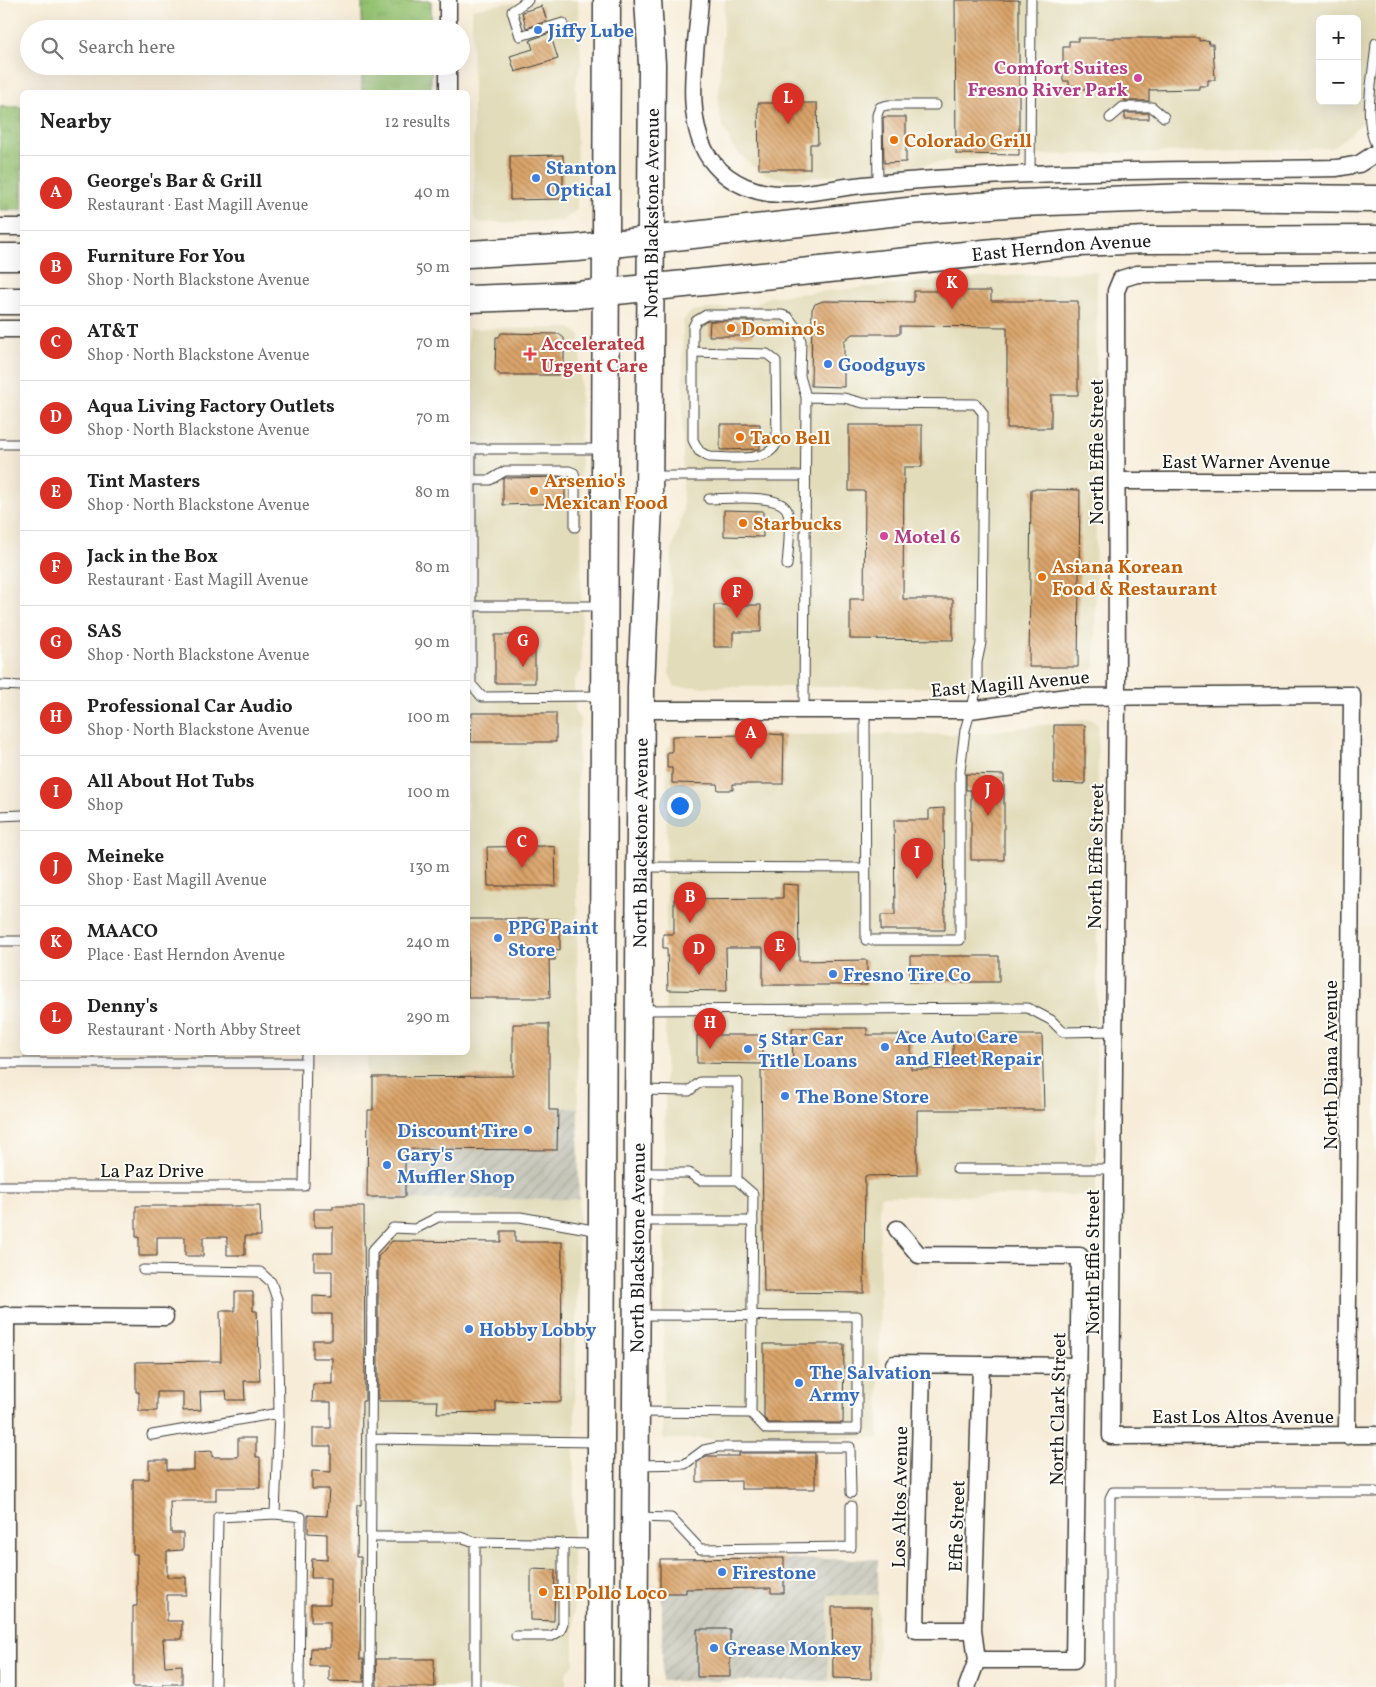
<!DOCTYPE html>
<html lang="en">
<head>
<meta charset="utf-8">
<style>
  :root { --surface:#fff; --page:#f2f2f2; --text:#222; --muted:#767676; --line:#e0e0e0; --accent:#d93025 }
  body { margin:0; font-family:Vollkorn,serif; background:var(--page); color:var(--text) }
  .controls { position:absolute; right:15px; top:15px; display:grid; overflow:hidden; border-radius:8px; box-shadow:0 5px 20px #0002 }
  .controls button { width:45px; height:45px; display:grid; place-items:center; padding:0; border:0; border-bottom:1px solid var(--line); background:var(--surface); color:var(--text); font:25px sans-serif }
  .you { position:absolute; left:679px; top:805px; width:18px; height:18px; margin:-12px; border:4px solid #fff; border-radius:50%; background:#1a73e8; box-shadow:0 0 0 8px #1a73e833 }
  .badge { display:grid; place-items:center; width:32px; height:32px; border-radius:50%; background:var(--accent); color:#fff; font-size:16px; font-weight:700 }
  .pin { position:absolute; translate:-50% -41px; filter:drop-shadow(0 1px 2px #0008) }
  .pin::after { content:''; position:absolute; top:26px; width:18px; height:15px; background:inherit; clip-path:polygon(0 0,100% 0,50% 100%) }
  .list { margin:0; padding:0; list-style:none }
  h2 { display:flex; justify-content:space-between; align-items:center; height:65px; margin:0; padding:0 20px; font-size:21px }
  h2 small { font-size:16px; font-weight:400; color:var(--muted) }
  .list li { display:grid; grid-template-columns:32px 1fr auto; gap:15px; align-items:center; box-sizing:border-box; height:75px; padding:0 20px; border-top:1px solid var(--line) }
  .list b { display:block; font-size:19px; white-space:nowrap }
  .list p { margin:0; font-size:16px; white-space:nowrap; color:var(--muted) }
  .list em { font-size:16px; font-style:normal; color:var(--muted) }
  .icon { flex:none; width:28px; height:28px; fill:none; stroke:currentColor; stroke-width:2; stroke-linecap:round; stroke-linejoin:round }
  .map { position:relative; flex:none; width:1376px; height:1687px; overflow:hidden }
  .search { position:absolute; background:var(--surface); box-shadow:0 5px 20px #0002; left:20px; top:20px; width:450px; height:55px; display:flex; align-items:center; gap:12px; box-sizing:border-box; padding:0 18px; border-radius:28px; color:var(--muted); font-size:19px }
  .panel { position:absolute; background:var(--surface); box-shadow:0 5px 20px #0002; left:20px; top:90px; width:450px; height:965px; border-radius:8px }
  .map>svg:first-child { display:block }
  .built { fill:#e2dcba; fill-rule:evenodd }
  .industrial { fill:url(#industrial-furrows) }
  .grass { fill:url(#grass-tufts); stroke:#597047 }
  .building { fill:url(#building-back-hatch) }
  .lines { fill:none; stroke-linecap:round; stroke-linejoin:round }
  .lane-casing { stroke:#3d3b38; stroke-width:11 }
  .street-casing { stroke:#3d3b38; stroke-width:19 }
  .primary-casing { stroke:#3d3b38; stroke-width:29 }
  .lane { stroke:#fff; stroke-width:9 }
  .street { stroke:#fff; stroke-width:16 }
  .primary { stroke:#fff; stroke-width:26 }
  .shop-dot { fill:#3f7fe0; stroke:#fdfcf7; stroke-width:2 }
  .hotel-dot { fill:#d1479c; stroke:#fdfcf7; stroke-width:2 }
  .food-dot { fill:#e8710a; stroke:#fdfcf7; stroke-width:2 }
  .health-dot { fill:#e0444e; stroke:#fdfcf7; stroke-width:2 }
  .labels { text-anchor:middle; stroke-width:4; stroke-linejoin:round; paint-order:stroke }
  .shop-label { font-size:19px; font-weight:bold; fill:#366cbe; stroke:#fdfcf7; text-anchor:start }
  .hotel-label { font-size:19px; font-weight:bold; fill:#b23c85; stroke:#fdfcf7; text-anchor:end }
  .food-label { font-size:19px; font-weight:bold; fill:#c56008; stroke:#fdfcf7; text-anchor:start }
  .street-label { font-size:19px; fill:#1c1c1c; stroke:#fdfcf7 }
  .health-label { font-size:19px; font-weight:bold; fill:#be3a42; stroke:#fdfcf7; text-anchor:start }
</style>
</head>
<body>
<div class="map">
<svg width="1376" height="1687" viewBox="0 0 1376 1687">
  <defs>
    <pattern id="industrial-furrows" width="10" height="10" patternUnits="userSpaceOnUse" patternTransform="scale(1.25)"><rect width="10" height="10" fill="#c5c5b8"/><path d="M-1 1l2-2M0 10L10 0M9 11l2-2" fill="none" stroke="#a9a99e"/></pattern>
    <pattern id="grass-tufts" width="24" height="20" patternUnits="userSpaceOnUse" patternTransform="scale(1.25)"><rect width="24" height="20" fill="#96c372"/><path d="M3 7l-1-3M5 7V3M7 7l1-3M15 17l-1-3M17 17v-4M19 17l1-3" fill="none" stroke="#81a762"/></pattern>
    <pattern id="building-back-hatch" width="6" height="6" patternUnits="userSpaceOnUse" patternTransform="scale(1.25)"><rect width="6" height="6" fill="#daa46a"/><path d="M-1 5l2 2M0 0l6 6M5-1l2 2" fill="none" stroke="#b08556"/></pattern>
  </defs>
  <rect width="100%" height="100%" fill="#fdfcf7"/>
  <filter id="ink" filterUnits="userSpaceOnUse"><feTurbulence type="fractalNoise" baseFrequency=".02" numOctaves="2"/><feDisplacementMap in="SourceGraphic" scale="10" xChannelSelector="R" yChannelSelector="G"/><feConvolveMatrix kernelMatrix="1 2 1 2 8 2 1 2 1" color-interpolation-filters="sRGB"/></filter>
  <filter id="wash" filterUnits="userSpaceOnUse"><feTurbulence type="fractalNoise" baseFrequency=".0096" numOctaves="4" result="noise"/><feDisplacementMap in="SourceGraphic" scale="20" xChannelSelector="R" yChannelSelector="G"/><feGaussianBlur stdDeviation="1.12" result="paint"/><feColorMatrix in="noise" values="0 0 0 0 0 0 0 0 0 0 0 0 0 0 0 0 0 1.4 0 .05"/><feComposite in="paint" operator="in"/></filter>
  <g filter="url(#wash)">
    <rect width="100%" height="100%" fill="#f7ecd8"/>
    <path class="built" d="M528,0H578L581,63L576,81L577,209L563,221L478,223L474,216L472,9L508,3H528Z
      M725,0H1376V121H1365L1332,148L1040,155L971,159L787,180L766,174L747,162L732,146L721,121L718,104ZM1320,19H1357V101H1320Z
      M1097,271L1095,668L1087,672L966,687H675L669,673L672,550L683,511V321L692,311L756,304L768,297L940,280Z
      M570,328L580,335L582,670L574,682L575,712L581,721L578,731L577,889L578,1108L367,1109V1053L468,1052V329Z
      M1092,719L1098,725L1096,1195L880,1196L879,1438L663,1439L667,748L680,735L970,734Z
      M579,1199L573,1519L574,1664L566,1674V1687H363L366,1200Z
      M828,1595H878L877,1680L828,1681Z"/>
    <path class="industrial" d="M578,1108L579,1199L366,1200L367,1109Z
      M878,1559V1595H828V1681H662V1560Z"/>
    <path class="grass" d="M362,1H431V29H362Z
      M362,66H431V92H362Z
      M0,107H22V210H0Z"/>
    <g id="blocks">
      <path class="building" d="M955,0H1019V155L956,154Z
        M542,6L547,21L526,28L522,12Z
        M550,33L558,59L515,72L510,56L533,49L530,40Z
        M1078,38H1199V41L1208,40L1209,44H1213L1215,80H1208V86H1199V89L1149,90V101H1125V89H1080V86H1069V81H1063V47H1069V41H1078Z
        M758,103H817L818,144H810V169H759Z
        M1125,113H1149V119H1125Z
        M883,117H906V162L884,163Z
        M563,155V199L510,200V156Z
        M914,291H991V301H1078V395H1051V428H1007V327L900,326V334H852L844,341V387L811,386L812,309L815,304L823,301L914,302Z
        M710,321H754L753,336H709Z
        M501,333L559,334L564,338V370L558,375H500L495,370L496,337H499Z
        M720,424H760V449L720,450Z
        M849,425H922V467H904L903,599H953V640L850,639V599H864L865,491H849Z
        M565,477V503L503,505V479L505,478Z
        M1031,489L1080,490L1078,667H1029Z
        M724,510L763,511V537L724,536Z
        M714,605H761V632H733V647H714Z
        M495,635H535V683H495Z
        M472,713H556V742H471Z
        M1054,725H1085V784L1054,783Z
        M747,732L784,735L783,784H733V790H718L717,784L672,783V768H667V752H672V736L747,735Z
        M966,774L1004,775V860H971V790H966Z
        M944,808L945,930H881V915H895L894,820H929V809Z
        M545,846L555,847L556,886H488L487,847Z
        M783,884L798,885L799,961L867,960V985H763V948H726L727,991L668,990L667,948H663V934H674V899L783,898Z
        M468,919H560V950L555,949V960H549L550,998H468Z
        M910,956H999V982H910Z
        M513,1024H549V1110H558L557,1150L405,1149V1197H367L368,1110H373V1077L513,1076Z
        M792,1028H867V1035H911V1069H953V1035H1042L1044,1110H917V1175L865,1176L864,1293L764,1292L761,1070H793Z
        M697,1035H762V1064L697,1063Z
        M136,1206H260L261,1236H245V1255H227V1237H203V1256H185V1237H157V1256H139V1237H136Z
        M333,1206H364L365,1401H362L361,1505H358L357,1557H361L360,1659H364V1682L329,1681V1666H310L311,1648H330V1622H311V1604H330V1578H311L312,1559L327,1560V1534L308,1533V1515L327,1516L329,1489H312V1471L331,1472V1446H313V1428H331V1402H312L313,1384H332V1358H313V1340H332V1314H313V1296L332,1297V1271H314V1253H333V1227H314V1209H333Z
        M501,1231H515V1242H562L561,1402L496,1401V1412L437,1413L438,1401H378V1257L392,1241L501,1242Z
        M235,1292H253V1311H257L260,1381H244L245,1400H227L226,1391L200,1392L201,1410L183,1411V1392H157V1411H139V1392H136V1362L221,1361L220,1311H235Z
        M764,1344H844L843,1423H769L764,1418Z
        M238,1438H256V1457H260V1488H216V1501H170L171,1533H183V1550L167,1551V1577H186V1595H167V1621H182V1639H163L165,1666L182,1665V1684H163V1687H133V1606H137V1554H133V1479H149V1460H167V1470H194V1452L212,1451V1457H238Z
        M739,1453H815V1489H741V1481L697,1482V1463L706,1456H739Z
        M784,1558V1593H771V1588L686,1589V1593H660V1559Z
        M531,1569L555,1570L554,1621L531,1620Z
        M832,1607H871V1679L833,1678Z
        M697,1629H730V1677H697Z
        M376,1659H434L435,1687H377Z"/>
    </g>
  </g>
  <g filter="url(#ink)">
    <use href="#blocks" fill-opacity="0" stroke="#3d3b38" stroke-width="1"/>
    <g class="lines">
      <g class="lane-casing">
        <path id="lane" d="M528,0L512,11L520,36L563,23
          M1376,43C1374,74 1362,116 1376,145
          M1110,118L1123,107H1152L1164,117
          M1030,176L1031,0
          M878,184L877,115L880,107L888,105H936
          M693,352L767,354L776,361L777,442C769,464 728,457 709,457L699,451L693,440V327L696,321L706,315H782L788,317L798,330L801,341L800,376L806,397L804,711
          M806,397L844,398L863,403L976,404L983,413L981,643L977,662V689L965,730L960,771V940H866L865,711
          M0,444H22
          M650,476H805
          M472,480H490L505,471H569L574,473L575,478V527
          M709,499C726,499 779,493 787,510C792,522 788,552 787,565
          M471,606H603
          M0,685L22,686
          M603,696L482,697L471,684V449H603
          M0,816L22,815
          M643,867L866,868
          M0,941H22
          M642,1010L1028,1008L1051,1020L1063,1032L1113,1031
          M0,1063H306
          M640,1090L689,1091L700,1082H738L737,1180
          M957,1169H1112
          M0,1186H304L306,1052
          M640,1221H753
          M143,1270L260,1272L271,1282L277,1299L279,1413L275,1514
          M639,1315L857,1316V1429H766L751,1413
          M637,1412L751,1413L753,1194L737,1180H700L689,1173H639
          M152,1435L279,1413
          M371,1439L598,1442
          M639,1465L685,1464L704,1450L718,1447H850L851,1493
          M638,1517L671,1518L700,1549L851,1547V1506
          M371,1537H460L475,1542
          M516,1636H552L560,1631L563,1623V1543
          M215,1687L218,1517L275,1514L301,1517L299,1687
          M370,1687L372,1251L393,1228L415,1229L438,1217H520L599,1231
          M475,1687V1542L598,1544
          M1110,1687V1498L1113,1492H1376"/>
      </g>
      <g class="street-casing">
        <path id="street" d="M448,0V29
          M700,0C697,47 680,126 714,164C731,184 757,194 782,194C804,195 825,190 846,187C875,183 905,181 934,179C1068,170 1203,170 1337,168L1359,164L1376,153
          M448,66V92
          M0,227H22
          M1376,272L1137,274L1121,279L1116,291L1117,696L1111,1436L1376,1435
          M0,329H22
          M1117,481H1376
          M641,710H970L1067,697L1352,695L1347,1436
          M897,1229L919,1255L1080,1256L1074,1660H977
          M0,1316L165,1317
          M894,1364L1078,1366
          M922,1365L916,1630H973
          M6,1687V1315
          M967,1687L977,1660L973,1630L981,1365"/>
      </g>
      <g class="primary-casing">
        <g id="primary">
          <path d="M468,254L577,248L908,211L1020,203L1189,197L1376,199"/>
          <path d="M0,257H22"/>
          <path id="s1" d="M468,299L578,295L1080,243L1146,240L1376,239"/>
          <path d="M0,301H22"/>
          <path d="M600,1687L607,0"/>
          <path id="s2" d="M634,1687L641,687L649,505L652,64L648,0"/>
        </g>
      </g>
      <use href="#lane" class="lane"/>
      <use href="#street" class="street"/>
      <use href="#primary" class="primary"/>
    </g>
  </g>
  <g class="shop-dot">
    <circle cx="538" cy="30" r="5"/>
    <circle cx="536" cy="178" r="5"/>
    <circle cx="828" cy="364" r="5"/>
    <circle cx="498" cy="938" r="5"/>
    <circle cx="833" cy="974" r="5"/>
    <circle cx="885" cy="1047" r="5"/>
    <circle cx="748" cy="1049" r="5"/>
    <circle cx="785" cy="1096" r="5"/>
    <circle cx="528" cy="1130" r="5"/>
    <circle cx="387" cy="1165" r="5"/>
    <circle cx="469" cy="1329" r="5"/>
    <circle cx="799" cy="1383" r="5"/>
    <circle cx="722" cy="1572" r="5"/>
    <circle cx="714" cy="1648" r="5"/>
  </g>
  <g class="hotel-dot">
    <circle cx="1138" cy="78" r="5"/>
    <circle cx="884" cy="536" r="5"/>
  </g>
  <g class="food-dot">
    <circle cx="894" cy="140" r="5"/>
    <circle cx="731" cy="328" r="5"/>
    <circle cx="740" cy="437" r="5"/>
    <circle cx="534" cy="491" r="5"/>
    <circle cx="743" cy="523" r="5"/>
    <circle cx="1042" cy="577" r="5"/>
    <circle cx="543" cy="1592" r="5"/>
  </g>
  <path class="health-dot" d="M527.5 346.5h5v5h5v5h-5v5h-5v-5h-5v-5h5z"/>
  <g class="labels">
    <g class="shop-label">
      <text x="548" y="37">Jiffy Lube</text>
      <text x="546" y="174">Stanton<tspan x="546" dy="22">Optical</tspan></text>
      <text x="838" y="371">Goodguys</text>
      <text x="508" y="934">PPG Paint<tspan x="508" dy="22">Store</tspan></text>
      <text x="843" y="981">Fresno Tire Co</text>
      <text x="895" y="1043">Ace Auto Care<tspan x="895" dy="22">and Fleet Repair</tspan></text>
      <text x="758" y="1045">5 Star Car<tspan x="758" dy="22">Title Loans</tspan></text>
      <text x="795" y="1103">The Bone Store</text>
      <text x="518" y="1137" text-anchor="end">Discount Tire</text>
      <text x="397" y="1161">Gary's<tspan x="397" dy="22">Muffler Shop</tspan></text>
      <text x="479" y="1336">Hobby Lobby</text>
      <text x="809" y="1379">The Salvation<tspan x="809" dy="22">Army</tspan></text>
      <text x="732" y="1579">Firestone</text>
      <text x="724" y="1655">Grease Monkey</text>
    </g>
    <g class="hotel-label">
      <text x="1128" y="74">Comfort Suites<tspan x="1128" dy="22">Fresno River Park</tspan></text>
      <text x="894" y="543" text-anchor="start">Motel 6</text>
    </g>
    <g class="food-label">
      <text x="904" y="147">Colorado Grill</text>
      <text x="741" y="335">Domino's</text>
      <text x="750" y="444">Taco Bell</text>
      <text x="544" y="487">Arsenio's<tspan x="544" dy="22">Mexican Food</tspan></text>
      <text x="753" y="530">Starbucks</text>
      <text x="1052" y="573">Asiana Korean<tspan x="1052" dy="22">Food &amp; Restaurant</tspan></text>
      <text x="553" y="1599">El Pollo Loco</text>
    </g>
    <g class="street-label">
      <text dy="7" stroke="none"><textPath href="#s2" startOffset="1474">North Blackstone Avenue</textPath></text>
      <text dy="7" stroke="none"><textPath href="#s1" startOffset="596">East Herndon Avenue</textPath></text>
      <text transform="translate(1096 452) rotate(-90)" y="7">North Effie Street</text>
      <text x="1246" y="468">East Warner Avenue</text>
      <text transform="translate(1010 683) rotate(-5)" y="7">East Magill Avenue</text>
      <text dy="7" stroke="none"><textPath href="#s2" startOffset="844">North Blackstone Avenue</textPath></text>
      <text transform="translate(1095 856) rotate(-89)" y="7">North Effie Street</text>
      <text transform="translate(1330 1065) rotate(-90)" y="7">North Diana Avenue</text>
      <text x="152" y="1177">La Paz Drive</text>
      <text dy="7" stroke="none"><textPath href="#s2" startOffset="439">North Blackstone Avenue</textPath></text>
      <text transform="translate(1092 1262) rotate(-90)" y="7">North Effie Street</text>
      <text transform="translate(1057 1409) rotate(-89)" y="7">North Clark Street</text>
      <text x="1243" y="1423">East Los Altos Avenue</text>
      <text transform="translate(899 1497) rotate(-89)" y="7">Los Altos Avenue</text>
      <text transform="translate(956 1526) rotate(-88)" y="7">Effie Street</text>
    </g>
    <g class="health-label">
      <text x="541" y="350">Accelerated<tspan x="541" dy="22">Urgent Care</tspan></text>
    </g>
  </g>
</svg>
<div class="controls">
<button>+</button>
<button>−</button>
</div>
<div class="you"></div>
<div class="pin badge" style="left:751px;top:759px">A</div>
<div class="pin badge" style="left:690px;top:923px">B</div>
<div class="pin badge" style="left:522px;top:868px">C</div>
<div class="pin badge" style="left:699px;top:975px">D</div>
<div class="pin badge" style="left:780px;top:972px">E</div>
<div class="pin badge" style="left:737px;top:618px">F</div>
<div class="pin badge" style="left:523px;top:667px">G</div>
<div class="pin badge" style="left:710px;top:1049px">H</div>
<div class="pin badge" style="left:917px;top:879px">I</div>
<div class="pin badge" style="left:988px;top:816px">J</div>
<div class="pin badge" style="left:952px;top:309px">K</div>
<div class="pin badge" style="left:788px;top:124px">L</div>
<div class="search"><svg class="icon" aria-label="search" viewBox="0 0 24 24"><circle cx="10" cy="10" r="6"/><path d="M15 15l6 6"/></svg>Search here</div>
<section class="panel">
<h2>Nearby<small>12 results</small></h2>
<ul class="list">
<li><span class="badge">A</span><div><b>George's Bar &amp; Grill</b><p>Restaurant · East Magill Avenue</p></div><em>40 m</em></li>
<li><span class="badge">B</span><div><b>Furniture For You</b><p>Shop · North Blackstone Avenue</p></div><em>50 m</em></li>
<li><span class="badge">C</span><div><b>AT&amp;T</b><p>Shop · North Blackstone Avenue</p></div><em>70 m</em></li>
<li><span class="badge">D</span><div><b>Aqua Living Factory Outlets</b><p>Shop · North Blackstone Avenue</p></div><em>70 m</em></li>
<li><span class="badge">E</span><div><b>Tint Masters</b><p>Shop · North Blackstone Avenue</p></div><em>80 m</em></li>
<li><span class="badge">F</span><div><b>Jack in the Box</b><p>Restaurant · East Magill Avenue</p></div><em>80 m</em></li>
<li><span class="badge">G</span><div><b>SAS</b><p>Shop · North Blackstone Avenue</p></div><em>90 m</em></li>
<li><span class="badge">H</span><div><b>Professional Car Audio</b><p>Shop · North Blackstone Avenue</p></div><em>100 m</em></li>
<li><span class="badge">I</span><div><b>All About Hot Tubs</b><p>Shop</p></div><em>100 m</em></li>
<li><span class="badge">J</span><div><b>Meineke</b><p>Shop · East Magill Avenue</p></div><em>130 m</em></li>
<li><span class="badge">K</span><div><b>MAACO</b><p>Place · East Herndon Avenue</p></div><em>240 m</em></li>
<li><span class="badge">L</span><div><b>Denny's</b><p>Restaurant · North Abby Street</p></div><em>290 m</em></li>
</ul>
</section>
</div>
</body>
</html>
